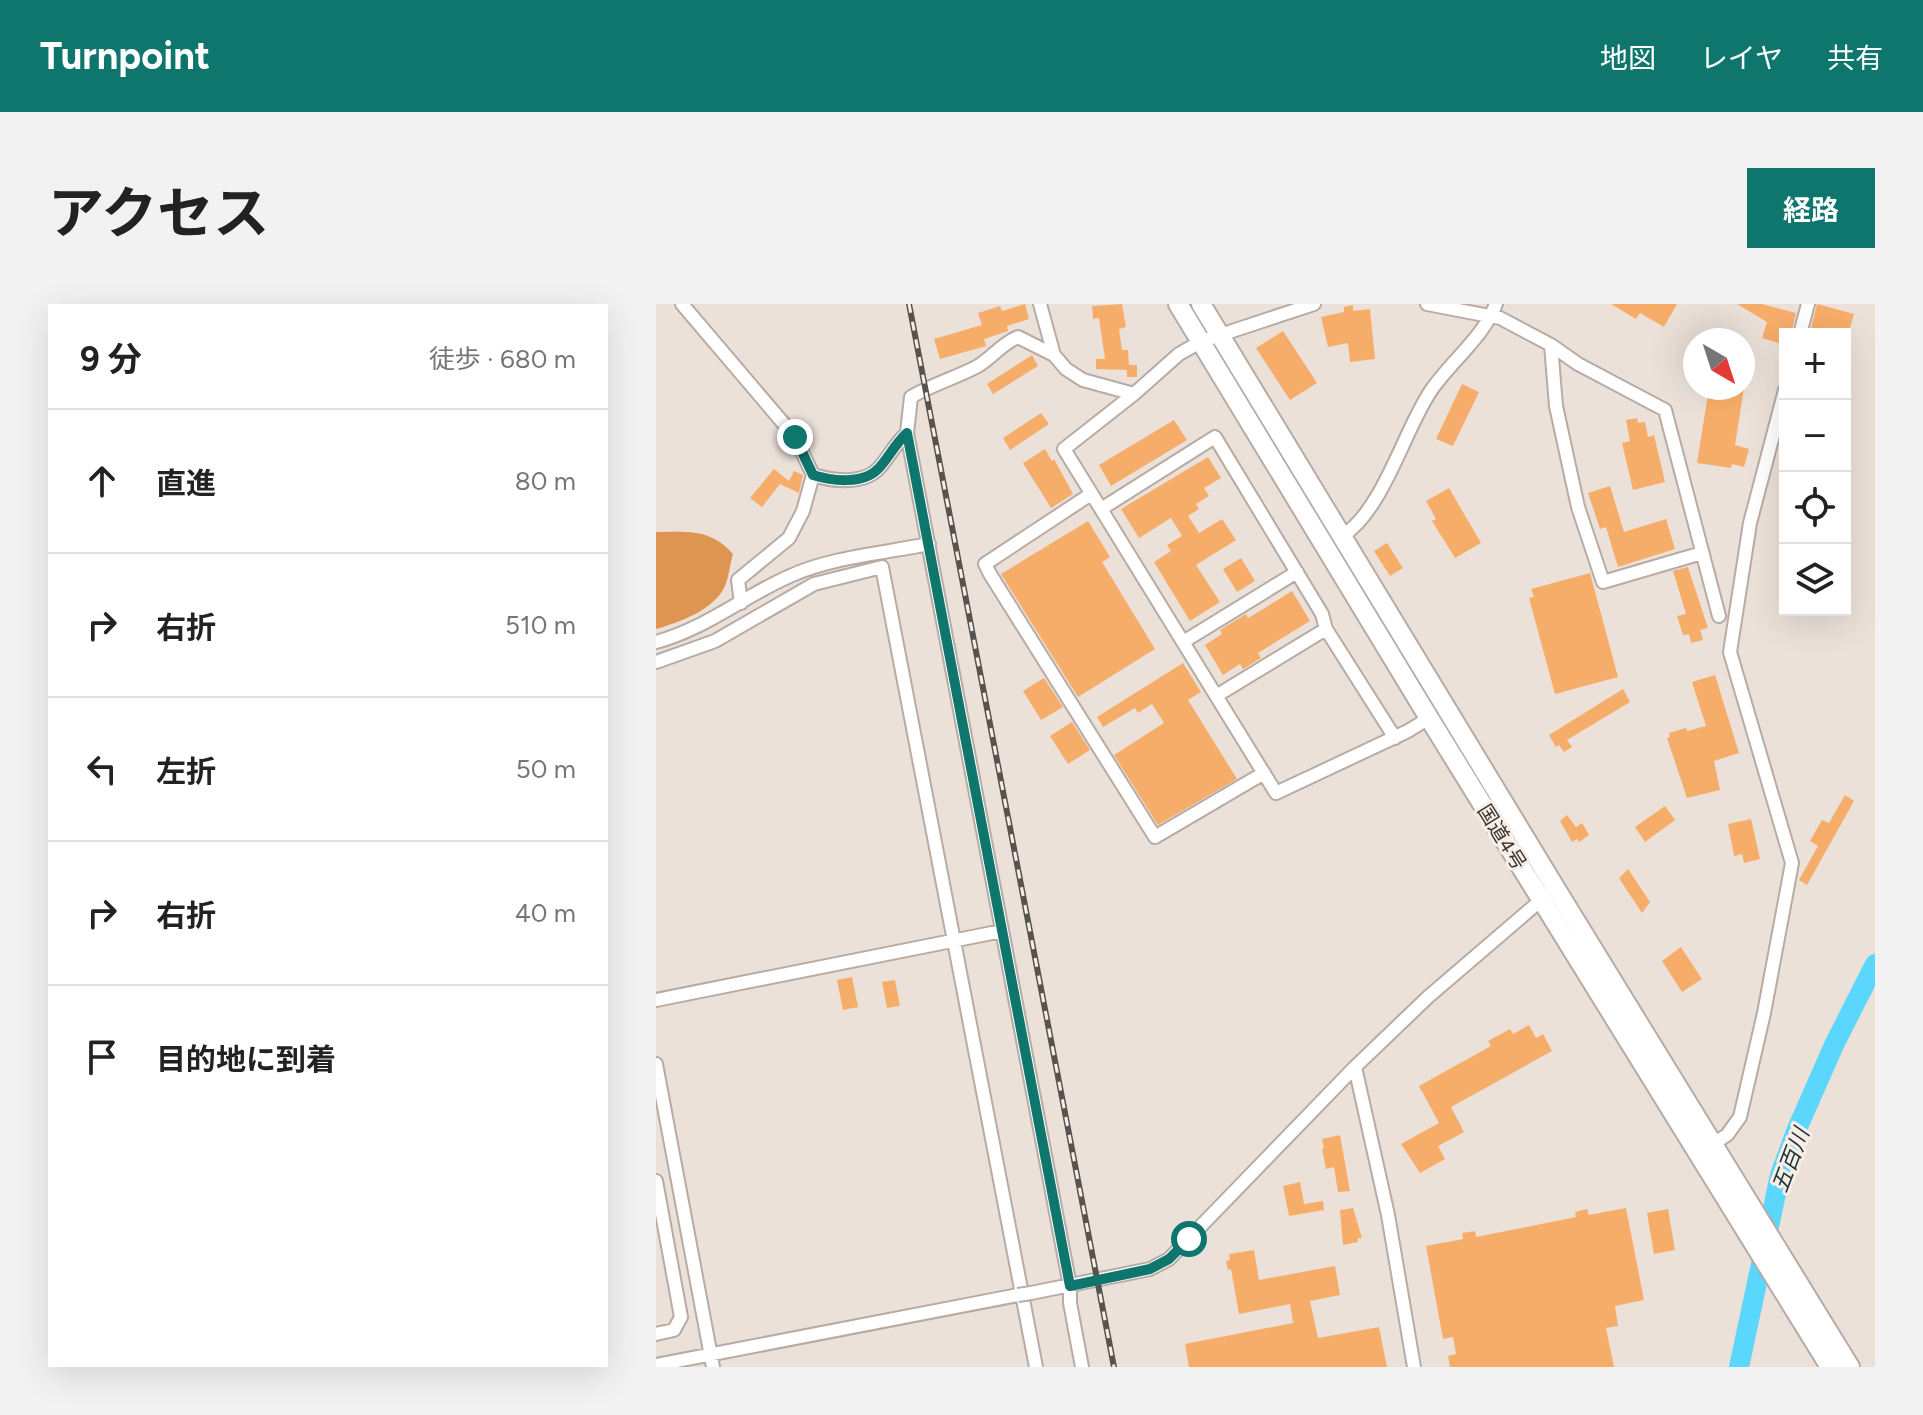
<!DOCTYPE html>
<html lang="ja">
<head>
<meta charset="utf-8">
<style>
  :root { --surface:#fff; --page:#f2f2f2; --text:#222; --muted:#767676; --line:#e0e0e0; --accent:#0f766e }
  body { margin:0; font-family:Figtree,"Noto Sans JP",sans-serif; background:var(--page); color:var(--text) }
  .controls { position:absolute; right:24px; top:24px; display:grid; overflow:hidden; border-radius:0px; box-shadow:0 8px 32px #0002 }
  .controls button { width:72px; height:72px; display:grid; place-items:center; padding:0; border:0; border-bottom:2px solid var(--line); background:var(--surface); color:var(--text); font:40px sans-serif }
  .compass { position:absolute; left:1027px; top:24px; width:72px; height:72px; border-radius:50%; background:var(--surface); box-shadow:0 8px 32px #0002; rotate:141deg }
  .stop { position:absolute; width:24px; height:24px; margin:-18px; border:6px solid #0f766e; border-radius:50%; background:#fff }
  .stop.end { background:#0f766e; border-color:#fff; box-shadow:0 2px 8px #0008 }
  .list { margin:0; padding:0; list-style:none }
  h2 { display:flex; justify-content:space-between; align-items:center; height:104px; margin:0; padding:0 32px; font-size:34px }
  h2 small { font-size:26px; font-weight:400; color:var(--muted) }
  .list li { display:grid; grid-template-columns:52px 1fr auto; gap:24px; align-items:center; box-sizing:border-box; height:144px; padding:0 32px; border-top:2px solid var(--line) }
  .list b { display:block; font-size:30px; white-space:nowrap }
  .list em { font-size:26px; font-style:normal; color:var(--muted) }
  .icon { flex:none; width:44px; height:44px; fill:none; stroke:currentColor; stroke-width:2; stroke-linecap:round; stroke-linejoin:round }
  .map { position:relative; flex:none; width:1219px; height:1063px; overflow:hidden; border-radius:0px }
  header { display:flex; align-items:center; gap:48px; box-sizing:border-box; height:112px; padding:0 40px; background:var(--accent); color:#fff }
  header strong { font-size:38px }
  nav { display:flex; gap:44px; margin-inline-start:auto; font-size:28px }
  .intro { display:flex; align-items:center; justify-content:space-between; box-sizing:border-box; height:192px; padding:0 48px }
  h1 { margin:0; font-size:56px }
  .button { padding:20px 36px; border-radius:0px; background:var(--accent); color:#fff; font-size:28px; font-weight:700 }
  main { display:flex; gap:48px; padding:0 48px }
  aside { flex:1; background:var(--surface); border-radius:0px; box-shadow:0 8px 32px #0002 }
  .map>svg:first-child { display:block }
  .forest { fill:#de9552 }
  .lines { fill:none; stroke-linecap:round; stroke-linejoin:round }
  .river { stroke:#5bd6fd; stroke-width:20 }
  .building { fill:#f7ad6a }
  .minor-casing { stroke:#b6aca5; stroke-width:16 }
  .highway-casing { stroke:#b6aca5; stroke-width:22 }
  .minor { stroke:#fff; stroke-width:12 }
  .highway { stroke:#fff; stroke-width:18 }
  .rail-casing { stroke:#58534f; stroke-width:6 }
  .rail { stroke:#f8eee6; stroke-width:3; stroke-dasharray:9; stroke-linecap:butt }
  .minor-bridge-casing { stroke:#b6aca5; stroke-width:16; stroke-linecap:butt }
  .minor-bridge { stroke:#fff; stroke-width:12 }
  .route { stroke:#0f766e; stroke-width:10 }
  .labels { text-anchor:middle; stroke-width:6; stroke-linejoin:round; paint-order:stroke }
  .street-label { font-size:20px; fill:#383431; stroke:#f8eee6 }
  .water-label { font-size:22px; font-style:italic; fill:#1e333b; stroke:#f8eee6 }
</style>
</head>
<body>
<header>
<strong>Turnpoint</strong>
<nav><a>地図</a><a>レイヤ</a><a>共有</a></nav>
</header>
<div class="intro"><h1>アクセス</h1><a class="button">経路</a></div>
<main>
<aside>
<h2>9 分<small>徒歩 · 680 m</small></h2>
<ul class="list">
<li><svg class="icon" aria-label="ahead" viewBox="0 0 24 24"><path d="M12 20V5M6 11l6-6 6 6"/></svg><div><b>直進</b></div><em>80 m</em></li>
<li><svg class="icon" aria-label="right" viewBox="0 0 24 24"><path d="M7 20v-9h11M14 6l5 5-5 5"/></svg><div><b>右折</b></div><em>510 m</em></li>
<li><svg class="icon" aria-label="left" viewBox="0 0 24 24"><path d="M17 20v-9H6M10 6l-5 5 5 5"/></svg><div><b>左折</b></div><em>50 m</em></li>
<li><svg class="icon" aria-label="right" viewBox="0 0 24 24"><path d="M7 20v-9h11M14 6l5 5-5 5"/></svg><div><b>右折</b></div><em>40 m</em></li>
<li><svg class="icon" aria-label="arrive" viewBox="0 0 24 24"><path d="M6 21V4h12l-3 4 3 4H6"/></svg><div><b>目的地に到着</b></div></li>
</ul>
</aside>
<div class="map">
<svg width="1219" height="1063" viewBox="0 0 1219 1063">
  <rect width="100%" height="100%" fill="#ebe1d9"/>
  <path class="forest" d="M0,228C32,228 54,224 77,250C74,260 73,272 69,282C58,306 24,318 0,325Z"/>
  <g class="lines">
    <path class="river" d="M1083,1063L1124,871L1141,825L1178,741L1219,660"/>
  </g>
  <path class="building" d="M369,0L373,15L351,22L352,27L328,35L330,42L284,55L278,35L326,21L322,9L344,2L346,7Z
    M466,0L470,23L463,25L466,46H472L473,61H481V73H471V66L440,65V55H449L443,14L437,15L436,2Z
    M955,0H1021L1008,23L984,9L980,15Z
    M1081,0H1106L1140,9L1135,30H1129V41L1106,34L1111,18Z
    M1161,0L1198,10L1192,30H1172L1155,25Z
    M697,1V7L714,5L719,55L694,58L692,39L672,43L665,13L688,8V3Z
    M627,27L661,79L634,96L600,44Z
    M376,51L382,62L337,90L331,80Z
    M806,80L823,88L797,142L780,135Z
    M1053,84H1088L1079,141L1093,145L1088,163L1076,160L1075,164L1041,159Z
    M385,109L393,120L354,146L347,134Z
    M981,114L982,119L989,118L992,133L998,131L1009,178L977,186L966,139L974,137L970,116Z
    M518,116L531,136L455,182L443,161Z
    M389,145L396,157L398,155L417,190L395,204L367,159Z
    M552,153L565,174L548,184L553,192L540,200L543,205L532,212L543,229L566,215L580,236L540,261L564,298L534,317L498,258L515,247L511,241L526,232L515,214L483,234L465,205Z
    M118,165L133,177L138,167L147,171L143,189L124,180L106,203L94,194Z
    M954,182L968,228L1010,215L1019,245L962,263L950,223L944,225L932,189Z
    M793,184L825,239L799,254L776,217L780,215L770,197Z
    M432,217L454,253L446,258L499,345L422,393L345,270Z
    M731,239L747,264L734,272L718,247Z
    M585,254L599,277L581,288L567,265Z
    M1032,263L1052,324L1044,326L1047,336L1035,339L1033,330L1027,331L1021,312L1030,310L1017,267Z
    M934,269L962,373L899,390L873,294L878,293L875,285Z
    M636,287L654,317L602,349L605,354L587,365L584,360L567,371L549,341L566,330L564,326L590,310L592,314L599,310Z
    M527,359L545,388L532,396L581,475L502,521L458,451L508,419L496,400L482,409L479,404L447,423L441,413Z
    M1059,371L1083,449L1058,457L1064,486L1031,494L1011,434L1014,433L1013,429L1030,424L1031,427L1050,422L1036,378Z
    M388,374L407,403L385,416L367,387Z
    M967,385L974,398L911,436L916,443L908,448L903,441L900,443L893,431Z
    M416,418L434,446L412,460L394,432Z
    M1189,491L1198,497L1151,581L1143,576L1162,542L1154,537L1166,516L1173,519Z
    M1009,502L1019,516L989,538L979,523Z
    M911,511L920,523L926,519L933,531L923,538L921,535L916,538L904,517Z
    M1095,515L1104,555L1088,559L1086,550L1078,552L1072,520Z
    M972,565L994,598L986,609L963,574Z
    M1025,643L1046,675L1026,688L1006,657Z
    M196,673L202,703L187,706L181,676Z
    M239,676L244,702L231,704L226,678Z
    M873,721L880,734L887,730L896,747L795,803L808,828L782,842L789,855L764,869L745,840L783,819L763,782L835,742L832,737L854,725L857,730Z
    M684,831L694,887L682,888L678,863L670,865L666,845L668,844L666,835Z
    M644,878L648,900L667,897L668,906L633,912L627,882Z
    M697,904L706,934H702V938L687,941L684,906Z
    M970,904L988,996L959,1002L962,1022L950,1024L958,1063H794L792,1052L800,1050L797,1033L787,1035L770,942L807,935L806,929L819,927L820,933L920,913L919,908L931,905L933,911Z
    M1012,905L1019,946L998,950L991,909Z
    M598,946L603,976L679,962L684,991L654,997L662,1034L723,1023L731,1063H533L529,1040L637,1019L634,1000L583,1010L575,965L572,966L570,957L574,956L573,950Z"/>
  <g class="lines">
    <g class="minor-casing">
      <path id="minor" d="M26,0L139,133L157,171C176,177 208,181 223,164C233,153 239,140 251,129L255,93C275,81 299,74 320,63C335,55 346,39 362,33L398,51L410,65L427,76L478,90L523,50L546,37L658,0
        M384,0L398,51
        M771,0L844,14L895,41L922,60L1009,106L1063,312
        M1144,30L1152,0
        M895,41L900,102L922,203L947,278L1046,249
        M478,90L408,145L620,489L752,427L773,414
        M251,129L414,982V999L426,1063
        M435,190L329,260L334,270L499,533L608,469
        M445,205L559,133L666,310L670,325L739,434
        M685,233C727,207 747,129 774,88C794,58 827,34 840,0
        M85,299L82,276L133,234L147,207L157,171
        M0,338C49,325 88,292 134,272C176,253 228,249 273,240
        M527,338L641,268
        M0,358L59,337L158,280L226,263L380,1063
        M560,392L670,325
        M0,696L346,627
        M0,760L57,1063
        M699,763L732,911L758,1063
        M1057,840L1071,831L1084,813L1108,709L1136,559L1074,348L1094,219L1129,86
        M0,877L25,1013L18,1026L0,1030
        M375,989L494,965L513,955L699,763L772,693L891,591
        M0,1061L362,991"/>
    </g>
    <g class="highway-casing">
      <path id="highway" d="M522,0L773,414L1174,1063
        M545,0L900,585L1194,1063"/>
    </g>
    <use href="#minor" class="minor"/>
    <use href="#highway" class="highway"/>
    <g class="rail-casing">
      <path id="rail" d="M253,0L458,1063"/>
    </g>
    <use href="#rail" class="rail"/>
    <g class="minor-bridge-casing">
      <path id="minor-bridge" d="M362,991L375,989"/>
    </g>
    <use href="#minor-bridge" class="minor-bridge"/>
  </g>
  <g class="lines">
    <path class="route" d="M139,133L157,171C176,177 208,181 223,164C233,153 239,140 251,129L414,982L494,965L513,955L533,935"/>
  </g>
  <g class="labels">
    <g class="street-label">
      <text transform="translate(846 533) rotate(58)" y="7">国道4号</text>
    </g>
    <g class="water-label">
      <text transform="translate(1134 856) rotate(-69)" y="8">五百川</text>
    </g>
  </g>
</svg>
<div class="controls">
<button>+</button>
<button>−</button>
<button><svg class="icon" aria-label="locate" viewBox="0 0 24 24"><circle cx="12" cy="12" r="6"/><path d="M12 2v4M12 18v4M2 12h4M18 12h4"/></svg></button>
<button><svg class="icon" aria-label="layers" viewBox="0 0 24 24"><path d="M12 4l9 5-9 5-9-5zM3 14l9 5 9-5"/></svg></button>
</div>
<svg class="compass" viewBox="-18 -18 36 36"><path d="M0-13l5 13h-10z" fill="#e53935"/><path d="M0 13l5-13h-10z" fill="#767676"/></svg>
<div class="stop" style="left:533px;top:935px"></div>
<div class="stop end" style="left:139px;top:133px"></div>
</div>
</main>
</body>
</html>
